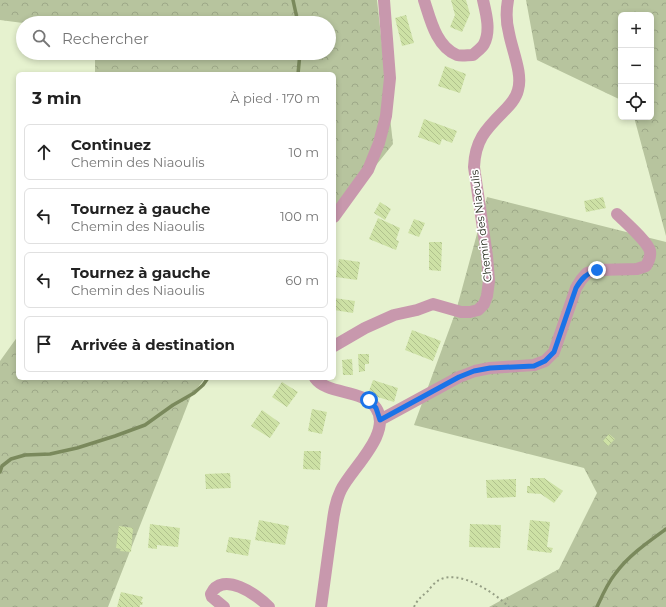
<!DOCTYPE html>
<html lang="fr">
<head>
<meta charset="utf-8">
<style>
  :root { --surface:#fff; --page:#f6f6f6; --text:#222; --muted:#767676; --line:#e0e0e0 }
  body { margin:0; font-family:Montserrat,sans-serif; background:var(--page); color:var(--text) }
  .controls { position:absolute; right:12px; top:12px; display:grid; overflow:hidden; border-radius:6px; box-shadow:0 2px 6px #0003 }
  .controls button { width:36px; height:36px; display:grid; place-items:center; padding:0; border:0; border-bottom:1px solid var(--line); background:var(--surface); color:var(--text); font:20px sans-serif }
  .stop { position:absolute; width:12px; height:12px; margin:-9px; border:3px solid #1a73e8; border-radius:50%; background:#fff }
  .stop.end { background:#1a73e8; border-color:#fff; box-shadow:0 1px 4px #0008 }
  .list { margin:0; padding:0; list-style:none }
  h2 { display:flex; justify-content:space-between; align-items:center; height:52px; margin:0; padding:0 16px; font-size:17px }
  h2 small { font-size:13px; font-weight:400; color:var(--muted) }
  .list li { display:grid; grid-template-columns:26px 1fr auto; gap:12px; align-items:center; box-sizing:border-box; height:56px; margin:0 8px 8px; padding:0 8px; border:1px solid var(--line); border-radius:6px }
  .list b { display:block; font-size:15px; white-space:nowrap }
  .list p { margin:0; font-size:13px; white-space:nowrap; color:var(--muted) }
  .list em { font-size:13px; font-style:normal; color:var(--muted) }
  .icon { flex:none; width:22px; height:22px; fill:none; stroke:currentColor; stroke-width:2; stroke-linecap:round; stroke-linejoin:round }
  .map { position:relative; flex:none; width:666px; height:607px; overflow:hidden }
  .search { position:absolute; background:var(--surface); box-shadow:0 2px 6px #0003; left:16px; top:16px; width:320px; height:44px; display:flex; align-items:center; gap:10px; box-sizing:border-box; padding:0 14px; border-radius:22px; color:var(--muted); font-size:15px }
  .panel { position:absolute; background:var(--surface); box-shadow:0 2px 6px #0003; left:16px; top:72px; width:320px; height:308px; border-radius:6px }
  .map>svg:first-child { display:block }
  .forest { fill:url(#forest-crowns) }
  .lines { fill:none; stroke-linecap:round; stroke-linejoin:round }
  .stream { stroke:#7a895c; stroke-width:3.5 }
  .building { fill:url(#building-back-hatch) }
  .path { stroke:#959e84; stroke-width:2; stroke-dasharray:2 3; stroke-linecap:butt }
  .minor { stroke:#c898ad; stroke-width:12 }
  .route { stroke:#1a73e8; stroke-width:5 }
  .labels { text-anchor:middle; stroke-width:3.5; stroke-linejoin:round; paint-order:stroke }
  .street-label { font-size:11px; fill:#23281a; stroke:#fff }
</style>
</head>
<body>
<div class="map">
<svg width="666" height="607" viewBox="0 0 666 607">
  <defs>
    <pattern id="forest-crowns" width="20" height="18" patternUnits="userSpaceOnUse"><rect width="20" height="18" fill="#b7c49e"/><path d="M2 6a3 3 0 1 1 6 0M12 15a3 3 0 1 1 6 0" fill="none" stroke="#9da888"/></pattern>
    <pattern id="building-back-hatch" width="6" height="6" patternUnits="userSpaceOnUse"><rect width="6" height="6" fill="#cde1a5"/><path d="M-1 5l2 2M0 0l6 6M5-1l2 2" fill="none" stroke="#b0c18d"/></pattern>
  </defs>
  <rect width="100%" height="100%" fill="#e6f2cf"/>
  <path class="forest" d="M0,0H377L393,144L334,218V74H95V53H329V23H23L0,20Z
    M526,0H666V236L634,117H651V15H621V100L537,60Z
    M487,197L666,242V607H489L559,569L597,493L584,468L414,425L456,311Z
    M18,336V378H205L191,396L108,607H0V361Z"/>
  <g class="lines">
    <path class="stream" d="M293,0L298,23
      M298,74L300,53
      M0,472L2,466L11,459L25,455L50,454L77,448L115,436L145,425L173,405L194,393L203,385L208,378
      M597,607C602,596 607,584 615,574C628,556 648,542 666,529"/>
  </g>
  <path class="building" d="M451,0H466L470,14L462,32L450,27L455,15Z
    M406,15L414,43L402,46L395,18Z
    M445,66L466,74L460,93L438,86Z
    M424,119L457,131L452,143L442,139L440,145L418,137Z
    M603,197L606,208L586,212L584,201Z
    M380,202L391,209L385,220L374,213Z
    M378,218L400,228L396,240L399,241L396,250L369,239Z
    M414,219L425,223L419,237L408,233Z
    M429,242H442L441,271L429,270Z
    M339,259L360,262L357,280L336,277Z
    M334,298L355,301L353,313L334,310Z
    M412,330L441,341L433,361L405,350Z
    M358,354H369V364H365V371L359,372Z
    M352,359L353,375H343L342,360Z
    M373,380L398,388L394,402L368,394Z
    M282,382L298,392L287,407L272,397Z
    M312,409L327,412L322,434L308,431Z
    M262,410L280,423L270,438L251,426Z
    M609,434L615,439L608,446L603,441Z
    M304,451H321L320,470L303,469Z
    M230,473L231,488L206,489L205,474Z
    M530,478H544L563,491L554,503L541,494L527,493V486H530Z
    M516,479V497L487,498L486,480Z
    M259,520L289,526L285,545L255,540Z
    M530,520L550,522L547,547L553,548L551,553L527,550Z
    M150,524L180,528L178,547L157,545V549L148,548Z
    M470,524L501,525L500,548L469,547Z
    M119,526L133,528L131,552L120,551L121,549L116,548Z
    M229,537L251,540L248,556L226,552Z
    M121,592L143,597L141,602H143L142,605H140V607H117Z"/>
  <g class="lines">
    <path class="path" d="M414,607C417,600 422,596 428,591C431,587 435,582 439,580C460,569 495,593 509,607"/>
    <path class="minor" d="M424,0C430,18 436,47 457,55C461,56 468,55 473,55C476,52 482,48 484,44C491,31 486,13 483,0
      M334,217L368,170L379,143L386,116L390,78L384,0
      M334,346L365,328L394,315L417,310L433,304L461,312H470L478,310L484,304L487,296L489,281L487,256L474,167C475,141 485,130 503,112C509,106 516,99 518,90C523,74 512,50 509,33C506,22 506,11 508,0
      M315,378C327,395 363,389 376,408C393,433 351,469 341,490C333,506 333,524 330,541C327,563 324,585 321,607
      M380,420L459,377L475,371L490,368L534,365L545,361L554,352L576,288L581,280L587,273L597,270L637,269L646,266C649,261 651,257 650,251C647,241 625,222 617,214
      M224,607L212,597L211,594C222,570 258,595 269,607"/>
  </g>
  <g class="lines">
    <path class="route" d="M369,400L376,408L380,420L459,377L474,371L490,368L534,366L545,361L554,352L576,288C582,278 586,274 597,270"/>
  </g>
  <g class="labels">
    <g class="street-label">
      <text transform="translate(481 226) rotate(-97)" y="4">Chemin des Niaoulis</text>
    </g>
  </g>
</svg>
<div class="controls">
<button>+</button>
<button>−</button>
<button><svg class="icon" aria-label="locate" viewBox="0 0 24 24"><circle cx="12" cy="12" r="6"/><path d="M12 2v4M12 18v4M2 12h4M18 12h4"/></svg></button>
</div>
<div class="stop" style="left:369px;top:400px"></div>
<div class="stop end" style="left:597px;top:270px"></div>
<div class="search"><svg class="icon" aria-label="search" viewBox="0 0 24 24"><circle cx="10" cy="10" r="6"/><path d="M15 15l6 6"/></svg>Rechercher</div>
<section class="panel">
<h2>3 min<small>À pied · 170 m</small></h2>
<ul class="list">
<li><svg class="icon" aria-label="ahead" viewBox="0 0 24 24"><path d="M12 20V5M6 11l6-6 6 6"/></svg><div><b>Continuez</b><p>Chemin des Niaoulis</p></div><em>10 m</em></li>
<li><svg class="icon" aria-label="left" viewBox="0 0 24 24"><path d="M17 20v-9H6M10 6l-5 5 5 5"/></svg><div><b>Tournez à gauche</b><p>Chemin des Niaoulis</p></div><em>100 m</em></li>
<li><svg class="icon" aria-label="left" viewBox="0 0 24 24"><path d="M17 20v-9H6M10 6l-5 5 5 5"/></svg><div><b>Tournez à gauche</b><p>Chemin des Niaoulis</p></div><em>60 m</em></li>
<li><svg class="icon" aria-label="arrive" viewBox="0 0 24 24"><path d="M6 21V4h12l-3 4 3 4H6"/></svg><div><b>Arrivée à destination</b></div></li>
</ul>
</section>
</div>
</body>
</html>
